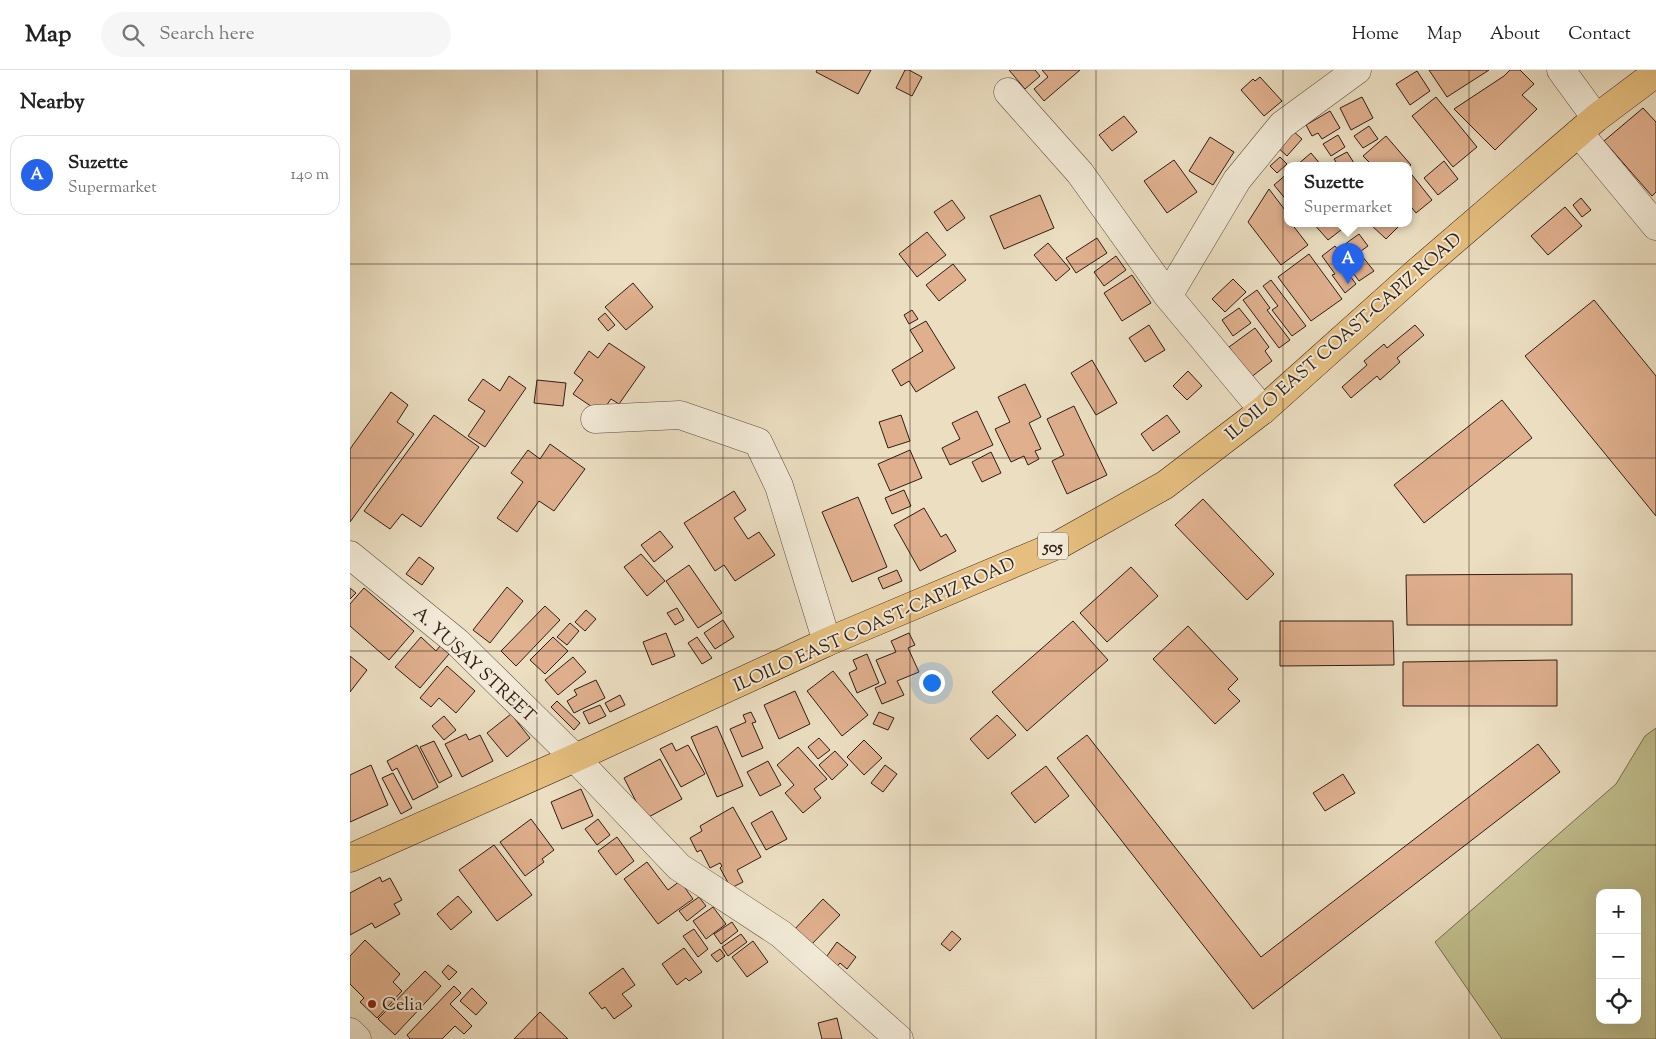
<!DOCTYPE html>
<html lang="en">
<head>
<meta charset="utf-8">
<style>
  :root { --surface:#fff; --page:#f6f6f6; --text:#222; --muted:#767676; --line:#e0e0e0; --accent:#2563eb }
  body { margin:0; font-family:"Sorts Mill Goudy",serif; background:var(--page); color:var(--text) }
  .controls { position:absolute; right:15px; bottom:15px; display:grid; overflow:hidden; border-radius:10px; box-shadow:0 5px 20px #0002 }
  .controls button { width:45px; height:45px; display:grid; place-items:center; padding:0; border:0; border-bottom:1px solid var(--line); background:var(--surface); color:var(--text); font:25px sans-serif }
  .you { position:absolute; left:581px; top:612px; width:18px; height:18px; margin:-12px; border:4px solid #fff; border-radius:50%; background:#1a73e8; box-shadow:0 0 0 8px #1a73e833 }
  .badge { display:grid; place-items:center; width:32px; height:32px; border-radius:50%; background:var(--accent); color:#fff; font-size:16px; font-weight:700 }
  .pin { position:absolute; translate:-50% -41px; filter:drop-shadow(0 1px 2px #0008) }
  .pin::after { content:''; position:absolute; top:26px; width:18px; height:15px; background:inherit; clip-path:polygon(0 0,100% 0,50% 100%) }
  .popup { position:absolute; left:934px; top:92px; width:128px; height:65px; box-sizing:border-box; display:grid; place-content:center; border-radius:10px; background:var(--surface); filter:drop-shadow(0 1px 4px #0005); font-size:16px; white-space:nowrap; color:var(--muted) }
  .popup b { font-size:19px; color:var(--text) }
  .popup::after { content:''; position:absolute; left:50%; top:100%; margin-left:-10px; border:10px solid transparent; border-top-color:var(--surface) }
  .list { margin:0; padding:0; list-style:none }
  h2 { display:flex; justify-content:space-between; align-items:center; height:65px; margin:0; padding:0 20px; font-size:21px }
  h2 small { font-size:16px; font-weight:400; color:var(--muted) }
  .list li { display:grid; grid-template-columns:32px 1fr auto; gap:15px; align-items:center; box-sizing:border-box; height:80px; margin:0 10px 10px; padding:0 10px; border:1px solid var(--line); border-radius:15px }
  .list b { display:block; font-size:19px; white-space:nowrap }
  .list p { margin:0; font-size:16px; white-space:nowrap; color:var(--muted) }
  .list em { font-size:16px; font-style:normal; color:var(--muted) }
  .icon { flex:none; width:28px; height:28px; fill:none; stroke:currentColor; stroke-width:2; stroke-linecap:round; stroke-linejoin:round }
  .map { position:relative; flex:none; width:1306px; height:969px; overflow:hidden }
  header { display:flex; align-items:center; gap:30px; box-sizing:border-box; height:70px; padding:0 25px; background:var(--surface); border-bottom:1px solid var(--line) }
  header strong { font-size:24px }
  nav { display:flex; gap:28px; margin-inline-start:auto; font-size:18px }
  .search { width:350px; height:45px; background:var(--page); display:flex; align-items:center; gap:12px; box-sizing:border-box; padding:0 18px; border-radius:28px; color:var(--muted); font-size:19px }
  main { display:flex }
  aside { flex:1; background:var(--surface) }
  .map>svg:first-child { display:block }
  .green { fill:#c0bf8d; stroke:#786e51; fill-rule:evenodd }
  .building { fill:#e0b08e; stroke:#301d15 }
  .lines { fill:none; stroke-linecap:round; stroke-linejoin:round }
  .minor-casing { stroke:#5f4d40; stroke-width:29 }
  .major-casing { stroke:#301d15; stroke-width:29 }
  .minor { stroke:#f2ead7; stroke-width:28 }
  .major { stroke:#e6bf80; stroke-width:28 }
  .grid { fill:none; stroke:#301d15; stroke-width:1; stroke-opacity:0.55 }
  .poi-dot { fill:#8f2418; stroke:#f2ead7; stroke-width:2 }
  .labels { text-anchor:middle; stroke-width:4; stroke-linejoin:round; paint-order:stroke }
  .shield { fill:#f2ead7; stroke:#6a5a4f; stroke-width:1 }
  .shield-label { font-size:16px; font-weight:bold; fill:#301d15 }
  .street-label { font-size:18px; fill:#301d15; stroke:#f2ead7 }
  .poi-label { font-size:18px; fill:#301d15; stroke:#f2ead7; text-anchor:start }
</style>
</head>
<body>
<header>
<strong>Map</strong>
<div class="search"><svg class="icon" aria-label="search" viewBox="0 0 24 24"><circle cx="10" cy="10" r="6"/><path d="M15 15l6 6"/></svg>Search here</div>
<nav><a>Home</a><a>Map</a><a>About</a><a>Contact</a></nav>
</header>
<main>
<aside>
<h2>Nearby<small></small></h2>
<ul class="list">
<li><span class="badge">A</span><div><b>Suzette</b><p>Supermarket</p></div><em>140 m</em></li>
</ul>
</aside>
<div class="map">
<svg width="1306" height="969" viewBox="0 0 1306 969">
  <rect width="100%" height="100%" fill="#ebdec1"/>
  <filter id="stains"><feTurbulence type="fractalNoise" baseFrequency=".004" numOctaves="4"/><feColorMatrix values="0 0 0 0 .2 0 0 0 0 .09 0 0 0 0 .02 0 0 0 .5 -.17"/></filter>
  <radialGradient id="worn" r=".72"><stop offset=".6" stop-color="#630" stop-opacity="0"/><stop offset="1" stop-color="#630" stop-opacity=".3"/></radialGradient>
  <path class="green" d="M1306,658V969H1152L1085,872L1266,714L1295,666ZM1250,823H1287V950H1250Z"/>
  <path class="building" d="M467,0H521L508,24L466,2Z
    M555,0H559L572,7L562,26L546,18Z
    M659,0H685L690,6L675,19Z
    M692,0H730L694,31L684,19L698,7Z
    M1079,0H1139L1097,27Z
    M1160,0H1170L1184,14L1172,25L1187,39L1145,80L1104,39L1154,6Z
    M1067,1L1080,21L1060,35L1046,14Z
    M910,7L932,31L914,46L891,20L903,9L905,11Z
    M1012,27L1023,48L1001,60L990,38Z
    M1086,27L1127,77L1103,97L1062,46Z
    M1293,38L1306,52V122L1302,126L1254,71Z
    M980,41L990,58L972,69L968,63L962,66L956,55Z
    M774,46L787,62L762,81L749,65Z
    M1019,56L1028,69L1013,78L1004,66Z
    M941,59L952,69L937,86L926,76Z
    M988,65L995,77L981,86L973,74Z
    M1036,66L1061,95L1058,97V95H1022L1013,86Z
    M860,67L884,82L863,115L839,101Z
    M997,82L1004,93L999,95H988L984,89Z
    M961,83L971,95H947Z
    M930,87L937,94L927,103L920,96Z
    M824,90L847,122L817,143L794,111Z
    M1094,91L1108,109L1088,125L1074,108Z
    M938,103V132L924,115Z
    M1062,105L1082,130L1066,143L1058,133V108Z
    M919,119L938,144V153H941L958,175L931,195L898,152Z
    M690,125L704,158L654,179L640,146Z
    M1231,128L1241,140L1232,147L1223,135Z
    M602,130L615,148L597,161L584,142Z
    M1215,137L1232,156L1198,185L1181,166Z
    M963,153H1000L978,170Z
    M1019,153H1052L1036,169Z
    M577,162L596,185L567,207L549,184Z
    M1009,164L1018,176L1000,189L991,177Z
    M747,168L757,183L726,203L716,188Z
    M698,173L720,199L706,211L684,185Z
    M985,176L999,194L994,198L1006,214L995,223L982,205L985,204L972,186Z
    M959,184L992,229L961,251L928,207Z
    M766,186L776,200L754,216L744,202Z
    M1012,186L1024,201L1009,211L998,196Z
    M603,194L616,210L589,231L576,215Z
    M782,205L801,233L772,251L754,223Z
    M883,209L896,222L875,242L862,229Z
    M921,210L956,256L942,266L922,240L928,236L913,216Z
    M283,213L303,237L276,260L255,237Z
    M907,220L920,238L917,240L940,270L929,278L893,230Z
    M1244,230L1306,306V446L1175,286Z
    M889,238L901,253L883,266L872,250Z
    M562,240L568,249L559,254L554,245Z
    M255,243L265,255L258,261L248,249Z
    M576,251L605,298L566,322L559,311L551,316L542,300L573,281L560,260Z
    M799,255L815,280L795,292L779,268Z
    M1065,255L1074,265L1047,288L1050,292L1030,310L1027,306L1001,328L992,317L1017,295L1014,291L1034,274L1037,278Z
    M905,258L919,277L915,281L922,291L896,311L889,291L879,277Z
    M259,273L295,297L269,334L261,329L251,343L223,324L233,310L224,303L239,281L248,288Z
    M742,290L767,333L746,345L721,303Z
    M838,301L852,316L837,330L823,316Z
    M159,306L176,318L135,377L118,366L135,341L118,330L133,309L150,321Z
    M187,310L216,313L213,336L184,333Z
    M675,314L691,347L679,353L691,379L685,381L689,389L678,395L674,386L661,392L645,359L660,352L648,327Z
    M41,322L58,335L47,352L64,364L0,452V379Z
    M1152,330L1182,368L1074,453L1044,415Z
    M724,336L757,405L717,424L702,391L714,385L697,349Z
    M627,341L643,375L600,395L592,378L610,369L602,353Z
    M84,345L129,377L71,457L52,444L40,459L14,441Z
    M551,345L560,371L538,378L529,352Z
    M817,345L830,362L803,381L791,364Z
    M200,374L235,399L204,441L189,431L167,462L147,448L173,412L161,403L178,380L190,389Z
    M560,380L572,408L540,421L528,394Z
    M641,382L651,403L632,412L622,392Z
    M554,420L561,436L542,444L535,428Z
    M384,421L396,440L384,448L398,469L409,462L425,485L385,511L374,495L365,501L334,453Z
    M508,427L537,497L502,512L472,442Z
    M853,429L924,504L897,530L825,455Z
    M574,438L591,467L596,464L606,481L570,501L544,455Z
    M310,461L323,477L304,492L291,475Z
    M291,484L315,511L297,526L274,497Z
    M69,487L84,498L72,515L56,504Z
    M339,495L372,543L348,558L316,511Z
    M781,497L808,526L757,572L730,543Z
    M547,500L552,511L533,519L528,508Z
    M1222,504V555H1057L1056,505Z
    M157,517L173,531L140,573L123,560Z
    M0,518L6,523L0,529Z
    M14,518L64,561L39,590L0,556V534Z
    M195,536L210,550L166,596L151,581Z
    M327,538L334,550L325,555L317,543Z
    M236,540L246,549L235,561L225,552Z
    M373,550L384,567L365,579L354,563Z
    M723,551L758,590L677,661L642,622Z
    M930,551H1043L1044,595L930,596Z
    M220,553L229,561L217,575L207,567Z
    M838,556L888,609L878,619L890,631L865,654L803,589Z
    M316,563L325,586L302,595L293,572Z
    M559,563L565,575L558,578L569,602L547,611L554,625L532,634L525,618L536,613L526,590L546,582L541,571Z
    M71,567L86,581L90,576L99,584L70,618L45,597Z
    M203,567L218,581L195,604L180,590Z
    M347,567L362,588L352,594L338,573Z
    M517,584L529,613L507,623L499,603L507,599L503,590Z
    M0,586L17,600L0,622Z
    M223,587L236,602L208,625L195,610Z
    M1207,590V636H1053V592Z
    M97,596L125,621L106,643L89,628L81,637L70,628Z
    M483,601L518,645L492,666L457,621Z
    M246,610L255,628L224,643L217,631L227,625L224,620Z
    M445,621L460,654L429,669L414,635Z
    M270,625L275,635L260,642L255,633Z
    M207,631L230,653L224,660L201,637Z
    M250,635L256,646L239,654L233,642Z
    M401,642L406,652L402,653L413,678L392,687L380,659L396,652L393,645Z
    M529,642L544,648L538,660L523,654Z
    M161,644L180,668L157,687L137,663Z
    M647,645L666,665L638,689L620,669Z
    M94,646L106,660L94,670L82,656Z
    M367,656L393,716L367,727L341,667Z
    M116,664L119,670L130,665L143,691L112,707L95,674Z
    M737,665L911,887L1188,674L1210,702L903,939L707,688Z
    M469,668L480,680L468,689L458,677Z
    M514,670L532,688L514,705L497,687Z
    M84,671L102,706L89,713L70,677Z
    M322,673L326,681L338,675L355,704L331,717L310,679Z
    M67,675L88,717L63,730L47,698L42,701L37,691Z
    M448,677L477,709L464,719L471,728L453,743L435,723L444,715L427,695Z
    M485,681L498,695L482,710L469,695Z
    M310,689L332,729L295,749L274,708Z
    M418,691L431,715L410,726L397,702Z
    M21,695L38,735L0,752V705Z
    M535,695L547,704L533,722L521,713Z
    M696,696L719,726L685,753L661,723Z
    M43,703L62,738L51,744L32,708Z
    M993,704L1005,723L975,741L963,723Z
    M231,719L243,746L212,759L201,732Z
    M383,737L411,787L387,800L393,812L381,818L370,798L372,796L370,793L360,798L351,780L347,782L340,768L352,761L350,756Z
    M422,741L437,769L416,780L401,753Z
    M181,749L204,780L192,789L194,792L175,806L150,772Z
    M248,749L260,765L247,775L235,759Z
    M267,767L284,791L266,805L248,781Z
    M144,775L182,825L147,851L109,800Z
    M297,792L318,820L330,811L343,829L308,854L274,809Z
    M30,807L32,812L40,808L52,830L44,834L50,844L25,858L22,853L0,865V823Z
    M108,826L122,842L101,860L87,844Z
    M349,827L356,836L337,851L329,841Z
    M473,829L490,845L459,877L443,861Z
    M363,837L376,854L356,869L343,851Z
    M382,852L388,861L371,874L364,864Z
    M344,859L358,879L348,887L333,866Z
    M602,861L611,869L600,881L591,874Z
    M391,864L397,872L378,886L372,877Z
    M15,870L50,904L43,912L52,921L27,948L10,932L14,928L0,914V886Z
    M403,871L418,892L397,907L382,887Z
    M487,872L506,887L497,899L490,893L485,899L474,890Z
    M334,878L352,902L339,911L336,908L327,915L312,894Z
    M370,879L375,886L367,892L361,885Z
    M98,895L107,902L99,910L92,902Z
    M273,898L285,915L272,924L282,936L264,949L255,937L252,939L239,923Z
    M75,901L91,916L45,965L28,949Z
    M104,916L111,923L100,934L122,956L114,964L105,956L92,969H60L57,965Z
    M122,918L137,933L126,945L110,931Z
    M190,942L218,969H164Z
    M487,948L492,969H472L468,953Z"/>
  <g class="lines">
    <g class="minor-casing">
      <path id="minor" d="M1211,0L1246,48
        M658,22L730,103L818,226L913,340
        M1229,63L1306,156
        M818,226L887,110L932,55L1007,0
        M245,349L330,345L408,372L429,416L477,572
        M0,485L107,572L225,688L329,797L431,864L549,969
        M0,962L7,969"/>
    </g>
    <g class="major-casing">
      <path id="major" d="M0,788L225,688L477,572L712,473L815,415L913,340L1066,203L1246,48L1306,3"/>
    </g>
    <use href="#minor" class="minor"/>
    <use href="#major" class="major"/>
  </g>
  <path class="grid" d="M187,0V969M373,0V969M560,0V969M746,0V969M933,0V969M1119,0V969M0,194H1306M0,388H1306M0,581H1306M0,775H1306"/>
  <circle class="poi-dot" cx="22" cy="934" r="5"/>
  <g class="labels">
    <rect class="shield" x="688" y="462.5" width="30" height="27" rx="4"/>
    <g class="shield-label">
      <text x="703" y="482">505</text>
    </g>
    <g class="street-label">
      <text transform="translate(993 266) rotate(-41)" y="6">ILOILO EAST COAST-CAPIZ ROAD</text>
      <text transform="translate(524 554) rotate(-24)" y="6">ILOILO EAST COAST-CAPIZ ROAD</text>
      <text transform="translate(125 594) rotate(43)" y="6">A. YUSAY STREET</text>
    </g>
    <g class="poi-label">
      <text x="32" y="940">Celia</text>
    </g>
  </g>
  <rect width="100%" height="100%" filter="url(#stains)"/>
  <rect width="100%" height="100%" fill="url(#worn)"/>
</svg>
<div class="controls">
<button>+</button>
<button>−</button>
<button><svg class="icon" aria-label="locate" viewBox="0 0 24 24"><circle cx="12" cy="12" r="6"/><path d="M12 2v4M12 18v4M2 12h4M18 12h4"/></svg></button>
</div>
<div class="you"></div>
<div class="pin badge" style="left:998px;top:214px">A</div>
<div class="popup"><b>Suzette</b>Supermarket</div>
</div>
</main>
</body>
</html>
